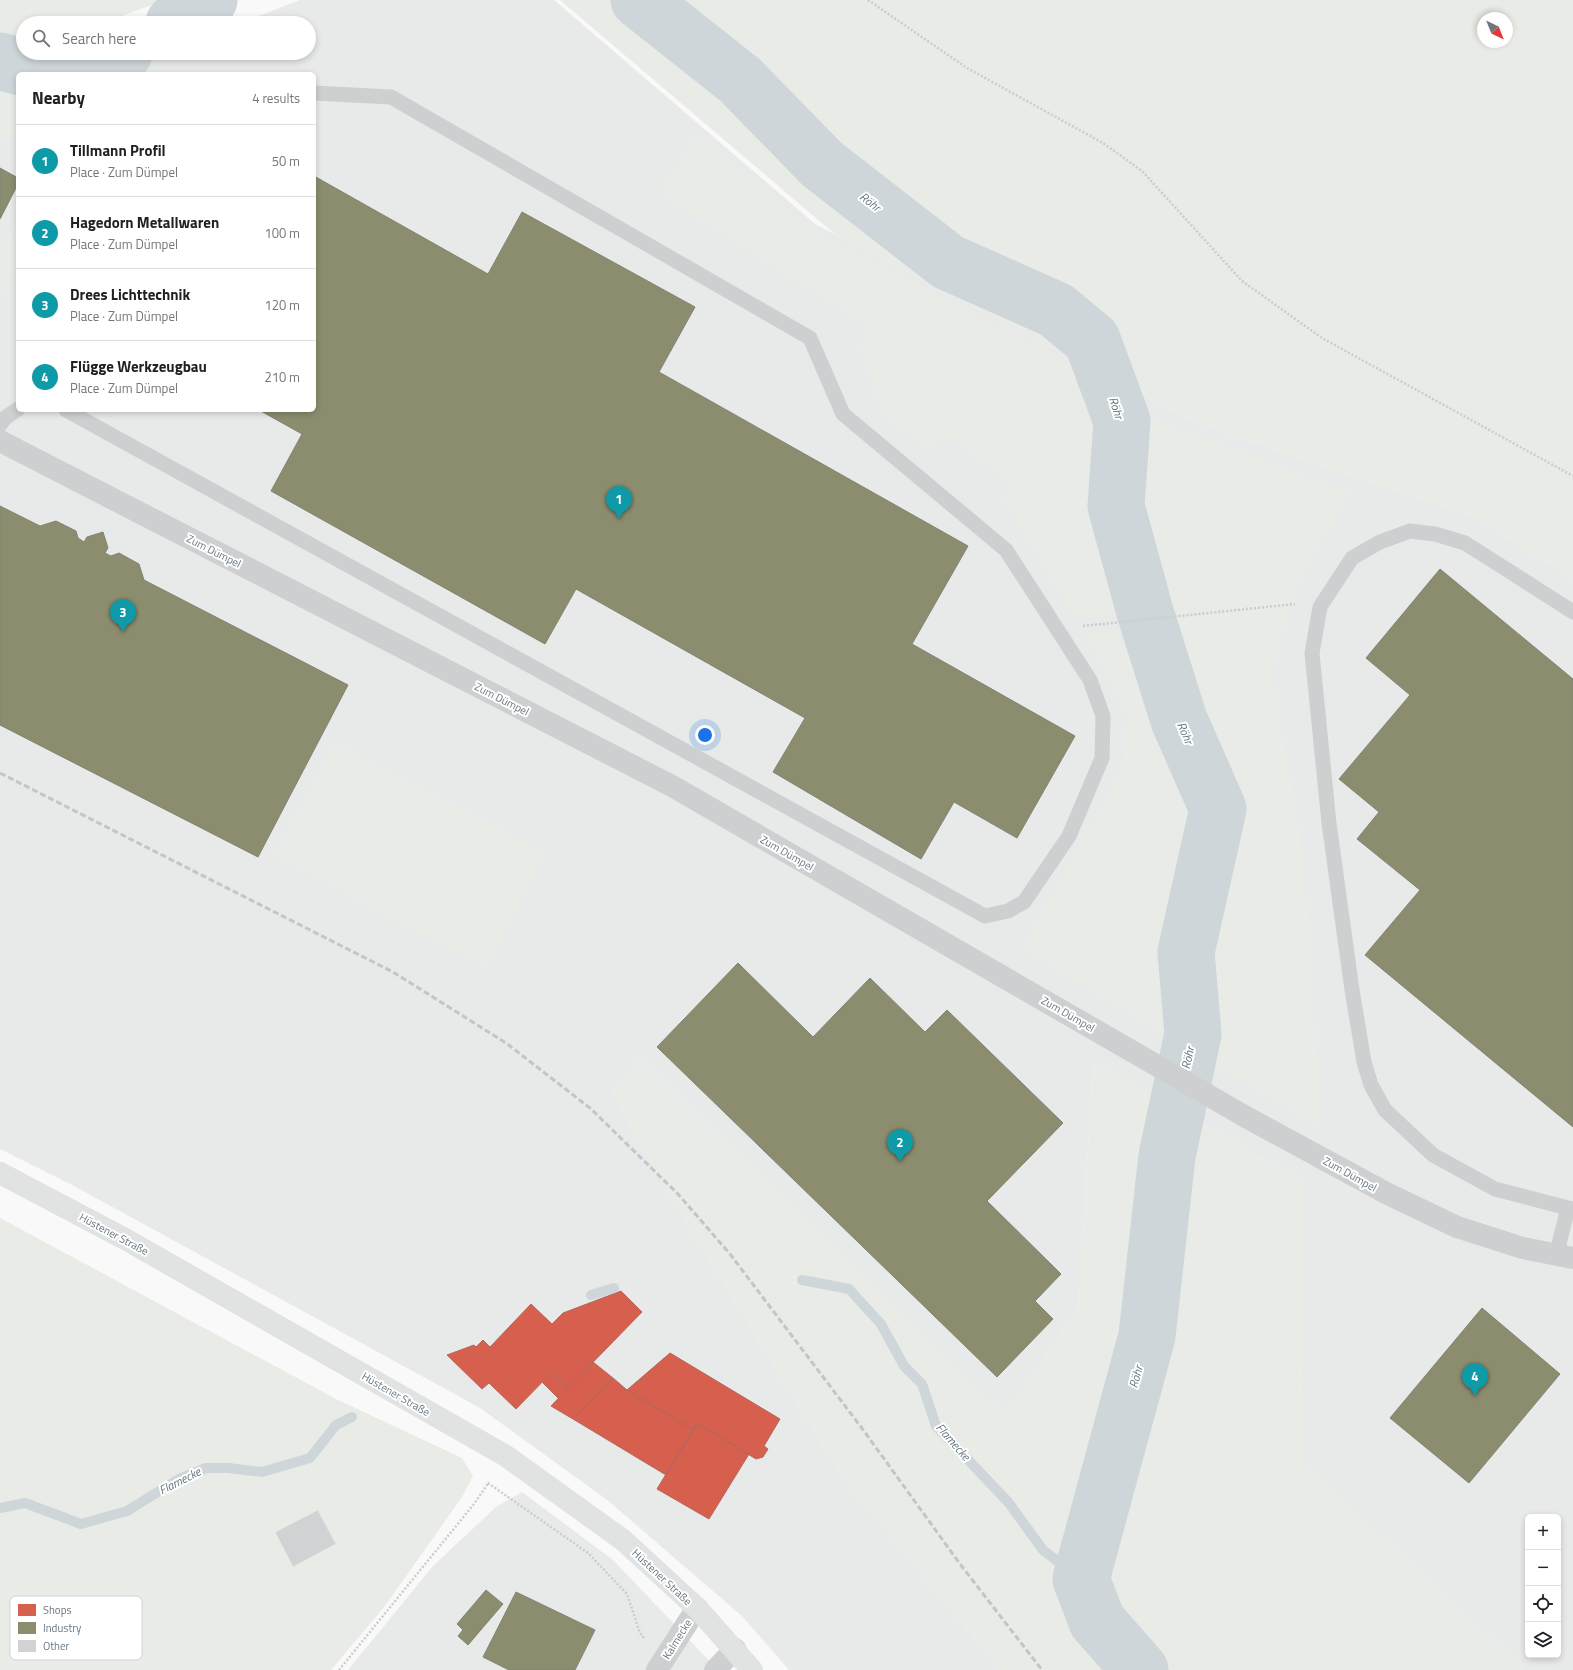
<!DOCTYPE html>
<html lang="en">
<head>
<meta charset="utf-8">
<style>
  :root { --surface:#fff; --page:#f2f2f2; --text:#202124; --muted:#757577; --line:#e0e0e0; --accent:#7c3aed }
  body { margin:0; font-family:"Titillium Web",sans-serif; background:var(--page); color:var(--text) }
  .controls { position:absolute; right:12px; bottom:12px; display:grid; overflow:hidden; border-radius:6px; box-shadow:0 2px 6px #0003 }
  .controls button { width:36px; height:36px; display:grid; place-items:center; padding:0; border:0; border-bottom:1px solid var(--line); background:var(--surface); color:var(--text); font:20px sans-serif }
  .compass { position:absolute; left:1477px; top:12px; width:36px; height:36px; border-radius:50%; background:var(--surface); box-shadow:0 2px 6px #0003; rotate:137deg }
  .you { position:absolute; left:705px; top:735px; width:14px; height:14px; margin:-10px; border:3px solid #fff; border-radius:50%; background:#1a73e8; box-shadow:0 0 0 6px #1a73e833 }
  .badge { display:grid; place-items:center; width:26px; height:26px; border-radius:50%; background:var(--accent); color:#fff; font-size:13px; font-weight:700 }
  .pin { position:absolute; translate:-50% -33px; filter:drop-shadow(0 1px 2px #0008) }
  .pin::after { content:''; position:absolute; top:21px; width:14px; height:12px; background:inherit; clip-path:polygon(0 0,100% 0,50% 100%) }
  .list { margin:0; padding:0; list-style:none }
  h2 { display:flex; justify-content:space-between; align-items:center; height:52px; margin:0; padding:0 16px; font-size:17px }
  h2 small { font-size:13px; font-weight:400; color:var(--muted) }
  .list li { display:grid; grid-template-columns:26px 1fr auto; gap:12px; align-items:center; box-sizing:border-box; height:72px; padding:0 16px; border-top:1px solid var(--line) }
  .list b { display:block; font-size:15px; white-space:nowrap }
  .list p { margin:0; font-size:13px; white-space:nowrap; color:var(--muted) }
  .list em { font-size:13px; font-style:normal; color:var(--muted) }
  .icon { flex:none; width:22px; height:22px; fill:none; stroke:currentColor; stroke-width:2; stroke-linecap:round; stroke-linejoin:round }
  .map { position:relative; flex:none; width:1573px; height:1670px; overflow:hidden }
  .search { position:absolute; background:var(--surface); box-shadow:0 2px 6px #0003; left:16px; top:16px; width:300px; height:44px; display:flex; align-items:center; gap:10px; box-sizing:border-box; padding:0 14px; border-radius:22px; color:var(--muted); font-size:15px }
  .panel { position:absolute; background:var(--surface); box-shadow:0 2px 6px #0003; left:16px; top:72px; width:300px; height:340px; border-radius:6px }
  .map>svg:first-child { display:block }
  .built { fill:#e8e9e9; fill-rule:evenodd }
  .green { fill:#e8ebe6; fill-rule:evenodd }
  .shops { fill:#d6604d; stroke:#b4675d }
  .industry { fill:#8c8c6e; stroke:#808574 }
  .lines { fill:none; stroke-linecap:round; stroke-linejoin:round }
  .stream { stroke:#ced6d9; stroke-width:10 }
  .river { stroke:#ced6d9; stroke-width:57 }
  .building { fill:#d0d2d3; stroke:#e8e8e8 }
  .path { stroke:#cbcccd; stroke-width:2.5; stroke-dasharray:2 2; stroke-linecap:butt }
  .service { stroke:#cecfd0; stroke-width:15 }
  .minor { stroke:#cecfd0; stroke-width:22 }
  .secondary { stroke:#e1e2e2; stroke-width:22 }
  .rail { stroke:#c3c5c6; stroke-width:3; stroke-dasharray:6 3; stroke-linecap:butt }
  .labels { text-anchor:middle; stroke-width:4; stroke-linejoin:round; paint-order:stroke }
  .street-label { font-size:11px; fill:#657683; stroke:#fff }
  .water-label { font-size:12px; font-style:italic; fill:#60757c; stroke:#fff }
  .key { fill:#fff; stroke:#d1d6da; stroke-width:1 }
  .key-label { font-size:11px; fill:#657683 }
</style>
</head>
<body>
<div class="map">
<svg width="1573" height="1670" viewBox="0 0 1573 1670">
  <rect width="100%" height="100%" fill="#f9f9f9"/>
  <path class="built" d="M300,0H554L815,224L1195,422L1469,514L1573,578V1670H1525L1301,1464L1303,1182L1093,1062L1079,1305L1006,1418L640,1060L611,1091L685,1220L842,1476L1001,1670H789L742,1616L606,1499L480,1408L76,1187L0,1149V135L18,142V410H314V74H112L163,53H309V23H241ZM1528,1517H1558V1655H1528Z
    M522,1492L613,1560L718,1670H348L433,1566L496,1507Z"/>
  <path class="green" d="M0,0H165L103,23H23V53H56L113,72L112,74H18V142L0,135Z
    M560,0H1573V578L1469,514L1195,422L837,236ZM1483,18H1507V42H1483Z
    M698,133L823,237L1085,371L1120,612L1076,619L1012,512L1000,503L1014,485L948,434L930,451L884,414L860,348L869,326L659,193Z
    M18,217V265L0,302V253Z
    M1104,401L1350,493L1292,593L1272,673L1300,833L1310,931L1320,1127L1022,949L1123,768L1126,715L1085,634L1143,628Z
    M335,742L545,853L486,967L274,856Z
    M640,1060L1006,1418L1079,1305L1093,1062L1303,1182L1301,1464L1525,1670H1001L842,1476L685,1220L611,1091Z
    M0,1218L336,1399L462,1458L473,1476L462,1497L385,1606L331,1670H0Z"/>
  <path class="shops" d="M621,1291L642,1312L568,1388L552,1372L516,1409L489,1383L482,1389L447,1355L474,1345L476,1347L483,1340L490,1347L531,1304L552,1324L563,1313Z
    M670,1353L780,1419L764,1446L768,1449L763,1457L756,1459L697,1423L694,1430L627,1390Z
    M593,1362L613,1378L573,1419L551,1406Z
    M552,1372L568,1388L558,1398L542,1382Z
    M613,1378L627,1390L694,1430L666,1475L573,1419Z
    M697,1423L749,1454L709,1519L657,1489Z"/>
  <path class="industry" d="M0,168L18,178V184L0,219Z
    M314,176L488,274L522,212L695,307L659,372L968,546L912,644L1075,736L1017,838L954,802L921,859L773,772L805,718L576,589L545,644L271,491L302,434L259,410H314Z
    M0,506L40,526L56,521L76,531L78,538L84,542L87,537L103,532L108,548L105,553L111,556L119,553L139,564L144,580L348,685L258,857L0,725Z
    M1440,569L1573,679V1127L1365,955L1420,890L1357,839L1379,812L1339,779L1410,695L1366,658Z
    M738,963L813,1037L870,978L925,1032L947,1010L1063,1123L987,1201L1061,1274L1035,1301L1053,1319L997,1377L657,1047Z
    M1482,1308L1560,1374L1469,1483L1390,1418Z
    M486,1590L503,1604L468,1645L458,1636L463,1630L457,1624Z
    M516,1592L595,1630L575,1670H509L483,1657Z"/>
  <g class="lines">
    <path class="stream" d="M802,1280L849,1289L881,1324L904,1366L922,1384L936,1426L1009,1503L1043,1550L1081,1579
      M591,1295L614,1288
      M0,1508L25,1503L81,1524L127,1511L179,1479L206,1468H228L262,1472L310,1458L336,1425L352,1417"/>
    <path class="river" d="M639,0L740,80L822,164L948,262L1056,310L1092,340L1122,421L1116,506L1145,612L1179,720L1218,809L1186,952L1193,1034L1167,1156L1147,1336L1081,1579L1097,1621L1140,1670
      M174,23L209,0
      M0,61L42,73L117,57L124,53"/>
  </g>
  <path class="building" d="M318,1510L336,1544L293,1567L275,1532Z"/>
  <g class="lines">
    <path class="path" d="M868,0L967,68L1103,143L1142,171L1242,281L1322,338L1573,476
      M1083,626L1295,604
      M488,1483L588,1553L627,1594L640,1633L644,1638
      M339,1670L474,1504L489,1482"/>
    <path class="service" d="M66,410L985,916L1008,911L1024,902L1069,836L1102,758L1103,716L1090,680L1006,550L843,414L810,338L391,97L314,93
      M0,425L5,418L18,409
      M1568,1208L1495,1189L1433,1155L1385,1110L1371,1085L1364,1062L1352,990L1329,823L1312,653L1320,607L1352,558L1380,542L1410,531L1435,534L1465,543L1573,612
      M1556,1256L1568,1208L1573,1209"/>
    <path class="minor" d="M0,441L672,786L1246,1117L1386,1193L1457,1227L1523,1248L1573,1258
      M657,1670L697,1608
      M715,1670L735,1649"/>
    <path class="secondary" d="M0,1173L125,1239L506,1456L623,1540L697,1608L752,1670"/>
    <path class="rail" d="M0,773L393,972L506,1043L590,1108L678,1194L730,1254L864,1431L960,1564L1042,1670"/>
  </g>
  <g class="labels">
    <g class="street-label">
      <text transform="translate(214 551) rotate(27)" y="4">Zum Dümpel</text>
      <text transform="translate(502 699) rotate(27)" y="4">Zum Dümpel</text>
      <text transform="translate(787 853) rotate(30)" y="4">Zum Dümpel</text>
      <text transform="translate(1068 1014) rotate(30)" y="4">Zum Dümpel</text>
      <text transform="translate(1350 1174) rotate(29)" y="4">Zum Dümpel</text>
      <text transform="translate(114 1234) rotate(28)" y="4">Hüstener Straße</text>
      <text transform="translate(396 1394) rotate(30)" y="4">Hüstener Straße</text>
      <text transform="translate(662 1577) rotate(43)" y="4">Hüstener Straße</text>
      <text transform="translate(677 1639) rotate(-58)" y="4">Kalmecke</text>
    </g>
    <g class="water-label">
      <text transform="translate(870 202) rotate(38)" y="4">Röhr</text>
      <text transform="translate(1116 408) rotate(72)" y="4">Röhr</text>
      <text transform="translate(1185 733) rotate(67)" y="4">Röhr</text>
      <text transform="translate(1188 1058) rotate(-78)" y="4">Röhr</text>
      <text transform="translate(1136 1377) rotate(-75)" y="4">Röhr</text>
      <text transform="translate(953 1442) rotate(49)" y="4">Flamecke</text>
      <text transform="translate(180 1481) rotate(-27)" y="4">Flamecke</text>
    </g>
  </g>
  <rect x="10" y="1596" width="132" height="64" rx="6" class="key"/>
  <rect x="18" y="1604" width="18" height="12" fill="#d6604d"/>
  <rect x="18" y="1622" width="18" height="12" fill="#8c8c6e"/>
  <rect x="18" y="1640" width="18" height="12" fill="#d0d2d3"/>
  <g class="key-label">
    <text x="43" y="1614">Shops</text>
    <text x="43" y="1632">Industry</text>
    <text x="43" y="1650">Other</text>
  </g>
</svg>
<div class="controls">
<button>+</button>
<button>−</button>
<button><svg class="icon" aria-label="locate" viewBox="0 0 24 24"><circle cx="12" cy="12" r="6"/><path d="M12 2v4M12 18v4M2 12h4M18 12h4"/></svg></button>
<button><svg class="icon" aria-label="layers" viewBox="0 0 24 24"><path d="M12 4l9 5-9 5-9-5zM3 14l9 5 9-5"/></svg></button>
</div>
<svg class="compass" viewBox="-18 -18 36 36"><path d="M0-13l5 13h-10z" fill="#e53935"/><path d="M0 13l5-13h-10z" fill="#757577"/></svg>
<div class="you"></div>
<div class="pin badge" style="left:619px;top:519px;background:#0f9aa8">1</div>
<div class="pin badge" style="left:900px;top:1162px;background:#0f9aa8">2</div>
<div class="pin badge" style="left:123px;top:632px;background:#0f9aa8">3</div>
<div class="pin badge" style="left:1475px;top:1396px;background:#0f9aa8">4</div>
<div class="search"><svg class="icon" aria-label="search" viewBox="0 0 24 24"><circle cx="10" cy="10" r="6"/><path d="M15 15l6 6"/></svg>Search here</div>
<section class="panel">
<h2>Nearby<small>4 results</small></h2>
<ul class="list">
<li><span class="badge" style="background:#0f9aa8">1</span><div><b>Tillmann Profil</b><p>Place · Zum Dümpel</p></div><em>50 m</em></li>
<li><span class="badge" style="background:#0f9aa8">2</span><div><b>Hagedorn Metallwaren</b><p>Place · Zum Dümpel</p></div><em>100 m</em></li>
<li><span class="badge" style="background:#0f9aa8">3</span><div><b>Drees Lichttechnik</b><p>Place · Zum Dümpel</p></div><em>120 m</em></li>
<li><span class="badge" style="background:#0f9aa8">4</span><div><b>Flügge Werkzeugbau</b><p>Place · Zum Dümpel</p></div><em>210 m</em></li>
</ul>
</section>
</div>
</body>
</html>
